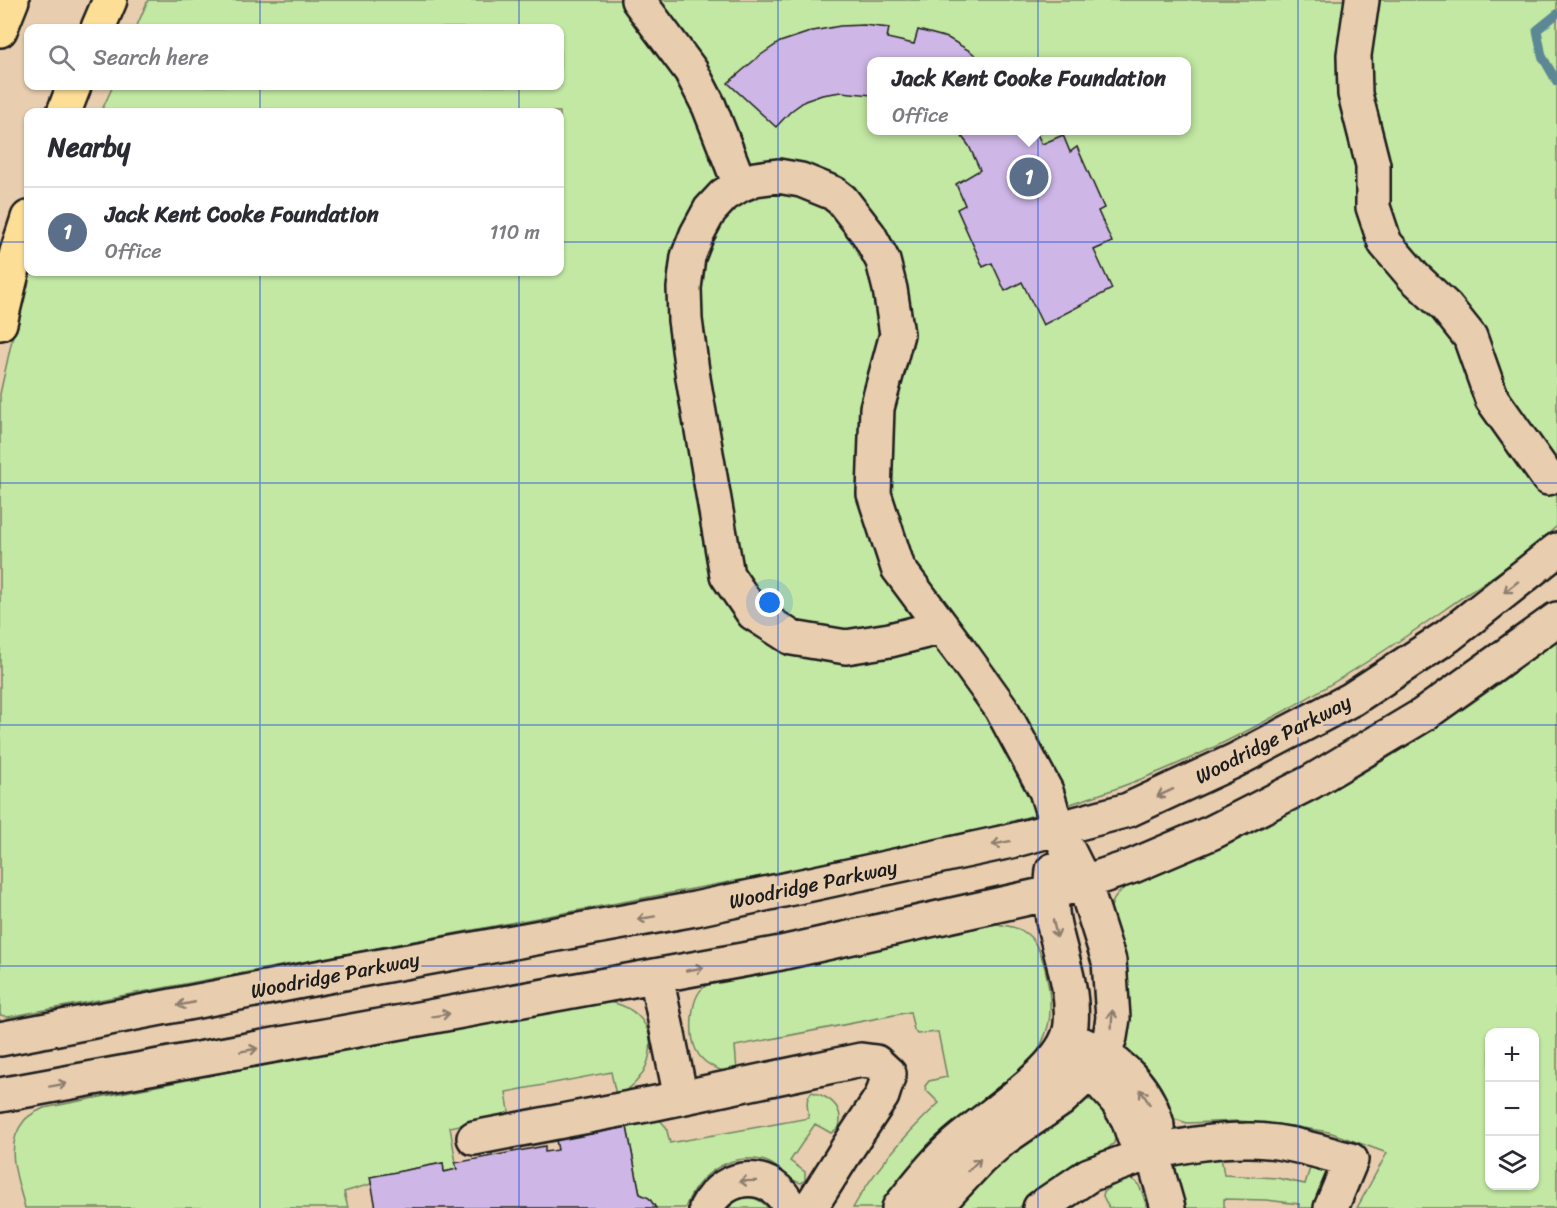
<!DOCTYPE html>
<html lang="en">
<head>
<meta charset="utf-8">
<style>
  :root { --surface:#fff; --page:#f2f2f3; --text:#2b2b33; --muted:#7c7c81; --line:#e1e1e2; --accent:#0f766e }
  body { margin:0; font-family:Sriracha,sans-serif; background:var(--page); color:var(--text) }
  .controls { position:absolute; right:18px; bottom:18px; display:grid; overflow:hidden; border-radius:12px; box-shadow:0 2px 4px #0004 }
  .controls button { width:54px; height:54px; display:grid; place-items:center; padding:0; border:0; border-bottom:2px solid var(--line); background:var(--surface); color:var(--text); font:30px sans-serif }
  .you { position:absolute; left:770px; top:603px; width:21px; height:21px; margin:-15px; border:4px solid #fff; border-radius:50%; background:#1a73e8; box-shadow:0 0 0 9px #1a73e833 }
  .badge { display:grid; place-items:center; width:39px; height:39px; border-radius:50%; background:var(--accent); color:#fff; font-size:20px; font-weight:700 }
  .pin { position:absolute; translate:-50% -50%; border:3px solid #fff; box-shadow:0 2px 6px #0006 }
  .popup { position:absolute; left:867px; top:57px; width:324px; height:78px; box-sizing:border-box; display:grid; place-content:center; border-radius:12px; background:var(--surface); filter:drop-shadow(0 2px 4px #0005); font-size:20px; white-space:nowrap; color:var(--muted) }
  .popup b { font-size:22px; color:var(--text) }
  .popup::after { content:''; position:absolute; left:50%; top:100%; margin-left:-12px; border:12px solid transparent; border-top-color:var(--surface) }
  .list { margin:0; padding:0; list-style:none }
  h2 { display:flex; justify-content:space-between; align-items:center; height:78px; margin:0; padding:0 24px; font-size:26px }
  h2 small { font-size:20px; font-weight:400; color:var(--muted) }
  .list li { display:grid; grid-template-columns:39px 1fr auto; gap:18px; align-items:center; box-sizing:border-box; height:90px; padding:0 24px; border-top:2px solid var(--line) }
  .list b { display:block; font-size:22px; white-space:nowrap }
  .list p { margin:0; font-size:20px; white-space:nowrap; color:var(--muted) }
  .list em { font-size:20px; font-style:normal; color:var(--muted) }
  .icon { flex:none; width:33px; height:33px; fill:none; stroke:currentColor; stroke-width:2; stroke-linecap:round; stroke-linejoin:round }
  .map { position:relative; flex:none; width:1557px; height:1208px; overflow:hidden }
  .search { position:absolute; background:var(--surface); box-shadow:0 2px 4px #0004; left:24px; top:24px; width:540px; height:66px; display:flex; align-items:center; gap:15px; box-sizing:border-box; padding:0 21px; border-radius:12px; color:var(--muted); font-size:22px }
  .panel { position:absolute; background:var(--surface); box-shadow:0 2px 4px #0004; left:24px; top:108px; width:540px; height:168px; border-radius:12px }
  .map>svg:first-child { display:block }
  .green { fill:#c2e8a3; stroke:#6f8260; stroke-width:1.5; fill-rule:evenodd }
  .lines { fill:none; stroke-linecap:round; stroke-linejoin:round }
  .stream { stroke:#5c8896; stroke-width:9 }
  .building { fill:#ceb7e7; stroke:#1c1c1c; stroke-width:1.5 }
  .minor-casing { stroke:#1c1c1c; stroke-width:38 }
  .major-casing { stroke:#1c1c1c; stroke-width:38 }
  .minor { stroke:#e8cdaf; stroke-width:33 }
  .major { stroke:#fdde96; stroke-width:33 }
  .oneway { stroke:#8c7d6d }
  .grid { fill:none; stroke:#1d4ed8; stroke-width:1.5; stroke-opacity:0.55 }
  .labels { text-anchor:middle; stroke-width:6; stroke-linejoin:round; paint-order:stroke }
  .street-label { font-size:20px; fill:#1c1c1c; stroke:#e8cdaf }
</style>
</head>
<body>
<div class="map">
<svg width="1557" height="1208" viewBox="0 0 1557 1208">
  <rect width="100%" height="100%" fill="#e8cdaf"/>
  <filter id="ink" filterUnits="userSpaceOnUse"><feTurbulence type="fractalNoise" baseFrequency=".0167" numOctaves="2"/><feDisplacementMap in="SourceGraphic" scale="12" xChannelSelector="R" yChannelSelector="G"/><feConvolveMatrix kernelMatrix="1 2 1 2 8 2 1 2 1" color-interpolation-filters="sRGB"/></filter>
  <g filter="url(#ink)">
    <path class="green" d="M148,0H1557V526C1525,556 1480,585 1444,610C1355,673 1262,729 1161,771C1078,806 989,828 901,850L8,1017L0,1015V394L23,290L30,272H560V112H101L113,86H560V28H136ZM872,62H1186V130H872Z
      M1557,640V1208H1357L1387,1153L1329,1132L1277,1124L1239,1121L1187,1123L1172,1118L1128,1058C1122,1033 1131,1000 1126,971C1122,951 1110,929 1111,908C1112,898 1122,890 1129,883C1184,860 1239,837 1292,811C1386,764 1475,704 1557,640ZM1490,1032H1534V1186H1490Z
      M997,924C1008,926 1018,927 1027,934C1046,949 1054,1003 1048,1026C1044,1041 1037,1054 1029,1067L885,1208H853C875,1168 906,1134 939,1103L926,1090L925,1086L929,1081L947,1077L938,1032L917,1034L914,1030L910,1012L735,1046L737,1071L731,1073C718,1070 702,1063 696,1050C689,1035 690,999 703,988C706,985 711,982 715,980Z
      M592,1001C609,1001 624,1003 637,1015C664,1039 647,1085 616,1095L611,1072L506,1092L509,1111L506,1115L450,1127L457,1169L444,1172L443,1163L371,1177V1184L344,1192L348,1208H25C18,1180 3,1146 24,1121C28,1115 38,1111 44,1108Z
      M812,1092C830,1097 844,1107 839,1127L831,1133L815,1124L790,1161L805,1172V1180L801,1183C787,1180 779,1165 765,1161C729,1151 697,1176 685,1208H656L649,1198L640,1194L627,1127L660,1120L666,1127L670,1143L809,1118C808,1108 804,1100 812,1092Z
      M1083,1099L1097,1101L1107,1107L1116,1133L1114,1143L1105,1151L1032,1195L1019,1208H942L965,1181Z
      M1221,1157L1224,1175L1277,1178L1305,1184L1311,1165L1325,1167L1327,1172L1315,1208H1299V1204L1266,1200L1224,1199V1208H1185C1181,1195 1171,1176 1178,1163Z
      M1125,1178C1141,1178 1143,1196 1147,1208H1109L1103,1196L1104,1191Z
      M739,1197C751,1197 760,1198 768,1208H723Z"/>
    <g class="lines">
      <path class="stream" d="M1557,14L1537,30L1542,56L1557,82"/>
    </g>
    <path class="building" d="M864,25L889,28L887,38L914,44L918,30L948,38L970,51L984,62H872V95L841,92L822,95L805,101L791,111L776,127L728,83L758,57L780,42L813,31L840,26Z
      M957,130H1035L1042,144L1063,135L1070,152L1077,147L1104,208L1098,211L1112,242L1094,250L1112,289L1043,325L1022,282L1005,291L992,263L983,267L957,209L965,205L956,184L980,170L969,146Z
      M627,1127L640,1194L649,1198L656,1208H376L370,1177L443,1163L444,1172L457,1169L455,1163L545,1146V1152L558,1150L556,1140Z"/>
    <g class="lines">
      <g class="minor-casing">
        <path id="minor" d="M638,0L691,71L709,106L740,185
          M1362,0L1354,55L1355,94L1373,165V207L1385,243L1414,277L1446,307L1470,337L1492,399L1548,478
          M656,976L681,1098
          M0,1039L354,971L695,909L1011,841L1128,810L1234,761L1352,699L1448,636L1557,550
          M1082,1044C1114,1057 1142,1082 1154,1115C1155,1119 1158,1124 1157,1129C1157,1136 1154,1144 1152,1152
          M1068,1064L1102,1084L1117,1101L1128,1119L1134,1137L1152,1152
          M0,1095L781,953L1051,893L1133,866L1213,832L1311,782L1423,715L1557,619
          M474,1138L656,1103L861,1060L876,1062L889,1074L882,1096L849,1146L810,1208
          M1152,1152C1183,1146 1213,1140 1245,1140C1281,1139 1317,1151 1351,1160L1331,1208
          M706,1208C725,1171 773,1169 790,1208
          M899,1208C915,1188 931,1166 950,1149C982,1118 1068,1069 1071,1024C1074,990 1061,957 1054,925C1050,907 1051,889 1053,870
          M934,1208L980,1159L1003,1139L1060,1100L1091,1071L1103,1054L1110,1037L1113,1018L1109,961L1084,882L1058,830L1046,791L1001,708L960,651L942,627L898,568L874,494L877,408L897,334L890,289L883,261L869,235L842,200L833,193L801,180L778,176L755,179L740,185L724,195L710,210L697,234L688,257L684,288L685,320L693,378L727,575L753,613L792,638L846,647L890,640L942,627
          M1040,1208L1089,1175L1152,1152L1168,1208"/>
      </g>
      <g class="major-casing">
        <path id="major" d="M98,28L110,0
          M0,30L12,0
          M64,112L74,86
          M0,323L17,252L28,218"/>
      </g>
      <use href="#minor" class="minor"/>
      <use href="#major" class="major"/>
    </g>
    <defs><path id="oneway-shaft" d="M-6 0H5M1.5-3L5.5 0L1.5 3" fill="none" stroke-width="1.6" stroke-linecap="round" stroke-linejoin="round" transform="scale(1.5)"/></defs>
    <g class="oneway">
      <use href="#oneway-shaft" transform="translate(1511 587) rotate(142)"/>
      <use href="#oneway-shaft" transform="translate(1165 793) rotate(155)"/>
      <use href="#oneway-shaft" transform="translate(1001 843) rotate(168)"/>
      <use href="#oneway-shaft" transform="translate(646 918) rotate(170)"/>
      <use href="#oneway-shaft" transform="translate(1055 929) rotate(77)"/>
      <use href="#oneway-shaft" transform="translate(695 969) rotate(-10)"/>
      <use href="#oneway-shaft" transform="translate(186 1004) rotate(169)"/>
      <use href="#oneway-shaft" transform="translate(441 1015) rotate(-10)"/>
      <use href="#oneway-shaft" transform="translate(1112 1019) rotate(-87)"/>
      <use href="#oneway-shaft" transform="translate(249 1050) rotate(-10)"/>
      <use href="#oneway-shaft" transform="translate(58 1085) rotate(-10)"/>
      <use href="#oneway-shaft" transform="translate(1145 1097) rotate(-122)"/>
      <use href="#oneway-shaft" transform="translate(974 1165) rotate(-44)"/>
      <use href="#oneway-shaft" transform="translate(748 1181) rotate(179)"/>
    </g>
  </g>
  <path class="grid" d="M260,0V28M519,0V28M778,0V1208M1038,0V1208M1298,0V1208M260,86V112M519,86V112M0,242H28M560,242H1557M260,272V1208M519,272V1208M0,483H1557M0,725H1557M0,966H1557"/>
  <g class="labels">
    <g class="street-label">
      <text transform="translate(1273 739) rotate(-27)" y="7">Woodridge Parkway</text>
      <text transform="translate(813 884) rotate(-12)" y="7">Woodridge Parkway</text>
      <text transform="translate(335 975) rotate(-11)" y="7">Woodridge Parkway</text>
    </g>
  </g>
</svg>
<div class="controls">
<button>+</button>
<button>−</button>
<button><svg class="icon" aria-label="layers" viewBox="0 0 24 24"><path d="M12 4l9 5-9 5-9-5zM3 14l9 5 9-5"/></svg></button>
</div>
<div class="you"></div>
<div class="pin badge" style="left:1029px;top:177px;background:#5c6f8a">1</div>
<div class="popup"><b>Jack Kent Cooke Foundation</b>Office</div>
<div class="search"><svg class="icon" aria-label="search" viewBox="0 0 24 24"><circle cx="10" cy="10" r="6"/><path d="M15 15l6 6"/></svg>Search here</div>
<section class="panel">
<h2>Nearby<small></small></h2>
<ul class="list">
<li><span class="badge" style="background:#5c6f8a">1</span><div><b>Jack Kent Cooke Foundation</b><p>Office</p></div><em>110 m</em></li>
</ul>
</section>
</div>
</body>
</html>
